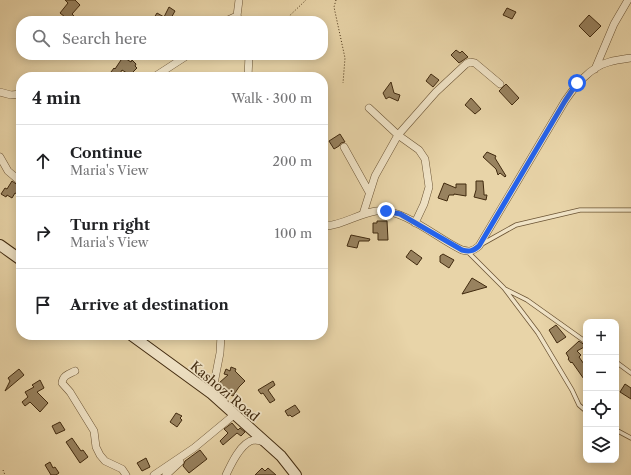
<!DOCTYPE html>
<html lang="en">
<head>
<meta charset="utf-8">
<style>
  :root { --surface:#fff; --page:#f2f2f2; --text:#202124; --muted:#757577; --line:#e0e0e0 }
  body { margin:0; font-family:"Libre Caslon Text",serif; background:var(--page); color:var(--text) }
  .controls { position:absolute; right:12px; bottom:12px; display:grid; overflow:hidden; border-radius:8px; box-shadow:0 2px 10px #0003 }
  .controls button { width:36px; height:36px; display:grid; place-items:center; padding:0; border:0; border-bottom:1px solid var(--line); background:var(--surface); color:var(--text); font:20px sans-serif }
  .stop { position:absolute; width:12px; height:12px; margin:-9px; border:3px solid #2563eb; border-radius:50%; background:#fff }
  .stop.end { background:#2563eb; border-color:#fff; box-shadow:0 1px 4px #0008 }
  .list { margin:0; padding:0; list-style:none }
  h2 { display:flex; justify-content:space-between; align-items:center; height:52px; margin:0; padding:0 16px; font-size:17px }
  h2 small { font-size:13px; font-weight:400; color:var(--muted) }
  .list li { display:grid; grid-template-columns:26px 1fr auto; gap:12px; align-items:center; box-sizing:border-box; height:72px; padding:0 16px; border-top:1px solid var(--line) }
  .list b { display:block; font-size:15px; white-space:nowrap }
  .list p { margin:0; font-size:13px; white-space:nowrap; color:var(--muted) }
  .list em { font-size:13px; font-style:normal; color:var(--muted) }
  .icon { flex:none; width:22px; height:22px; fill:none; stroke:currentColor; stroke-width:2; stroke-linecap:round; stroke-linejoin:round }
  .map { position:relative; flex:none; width:631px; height:475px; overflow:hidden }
  .search { position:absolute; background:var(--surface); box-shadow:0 2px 10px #0003; left:16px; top:16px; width:312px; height:44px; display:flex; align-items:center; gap:10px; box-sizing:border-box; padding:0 14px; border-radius:16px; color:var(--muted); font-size:15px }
  .panel { position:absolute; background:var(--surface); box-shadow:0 2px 10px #0003; left:16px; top:72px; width:312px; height:268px; border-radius:16px }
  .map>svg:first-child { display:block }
  .building { fill:#98825f; stroke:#412a0f }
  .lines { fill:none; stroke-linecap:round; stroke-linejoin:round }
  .service-casing { stroke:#6b5435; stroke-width:5 }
  .minor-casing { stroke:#6b5435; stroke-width:8 }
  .secondary-casing { stroke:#412a0f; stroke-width:12 }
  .path { stroke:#412a0f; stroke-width:1; stroke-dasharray:1 2; stroke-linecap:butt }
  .service { stroke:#f0e3c6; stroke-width:3.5 }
  .minor { stroke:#f0e3c6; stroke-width:7 }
  .secondary { stroke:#f0e3c6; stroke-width:10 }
  .route { stroke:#2563eb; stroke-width:5 }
  .labels { text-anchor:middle; stroke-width:3.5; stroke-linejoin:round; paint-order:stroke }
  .street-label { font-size:13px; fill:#412a0f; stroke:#f0e3c6 }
</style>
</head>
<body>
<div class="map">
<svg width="631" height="475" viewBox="0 0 631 475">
  <rect width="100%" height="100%" fill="#e8d4a8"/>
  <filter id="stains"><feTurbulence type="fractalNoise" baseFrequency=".005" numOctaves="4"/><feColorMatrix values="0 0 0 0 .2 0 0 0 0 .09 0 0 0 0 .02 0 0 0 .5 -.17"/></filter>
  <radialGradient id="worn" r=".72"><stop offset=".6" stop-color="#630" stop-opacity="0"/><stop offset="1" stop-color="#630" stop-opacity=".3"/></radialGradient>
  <path class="building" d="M65,0H75L80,5L72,14L74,16L70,21L60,13L68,3Z
    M169,7L175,11L170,20L171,21H152L157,13L164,17Z
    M507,8L516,12L512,19L503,15Z
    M589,15L601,26L590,37L579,26Z
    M456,50L460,53L462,51L468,57L459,63L451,55Z
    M123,57L131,62L132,60L136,64L135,66L137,68L130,75L122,70L118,77L111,72L114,68L115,69Z
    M431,74L439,80L433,87L426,81Z
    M391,82L394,93L400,95L398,101L389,97L386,99L383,93Z
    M506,84L519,98L512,105L499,91Z
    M471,98L481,109L475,114L465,105Z
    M340,134L345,142L341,143L339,146L334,149L329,141Z
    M487,152L496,156L495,158L506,176L505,177L500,173L498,175L496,169L483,157Z
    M12,181L19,186L18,189L21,191V196L15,193L12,198L7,195L6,197L1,194L5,188L7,189Z
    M476,181H483L484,193V195H487L486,200L474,197L476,190Z
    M444,183L456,188V184H466V196L454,194V195H449L447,201L438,198Z
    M377,221H387L388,240H378V233H373V223H377Z
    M351,235L370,239L369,241H359L357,248L347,246Z
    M411,250L422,258L417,265L406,257Z
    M443,254L454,260L449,268L440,262V256Z
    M472,278L487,287L462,294Z
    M556,325L566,337L557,343L549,330Z
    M579,341L586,346L577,351L581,355L579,357L586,367V382L572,362L571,363L568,359L569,358L566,353Z
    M231,367L236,369L235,371L245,381L239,387L233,396L225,392L226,391L219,383L228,375L224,374L226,369L230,371Z
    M19,369L24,375L5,391L10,381L8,378Z
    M40,380L44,388L37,392L48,403L40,412L30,402L25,406L22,402L28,397L25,392L34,387L32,385Z
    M273,381L275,385L268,390L275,400L270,403L263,393L261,394L258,390Z
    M625,384L631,388V399L620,392Z
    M295,405L300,412L292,417L290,415L288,416L285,411Z
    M176,413L182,416L180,418L182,420L177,427L170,422Z
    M60,422L65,430L56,434L52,426Z
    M232,423L238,430L240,428L245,432L241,436L237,433L223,445L220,441L228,433L224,429Z
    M72,438L81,451L83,450L88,457L80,463L66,442Z
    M200,450L207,459L189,473L183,466L185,461Z
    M146,458L150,467L142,471L137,463Z
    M50,462L53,468L55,467L59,473L56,475H51L45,465Z
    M262,468L265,471L268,468L276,475H255Z"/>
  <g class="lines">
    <g class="service-casing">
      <path id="service" d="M482,244L516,225L580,210H631
        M468,252L504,288L538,333L572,390L579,405L586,411
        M505,289L527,300L586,342
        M616,362L631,373
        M616,430L631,438"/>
    </g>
    <g class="minor-casing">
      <path id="minor" d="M239,0L237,16L240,21
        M226,21L237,16
        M595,69L614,24L628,0
        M154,77L188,55
        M248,77L249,55
        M0,92L11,95L21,94
        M369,108L398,135L419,150L425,159L429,187L424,204L415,223
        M344,147L369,192
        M0,157L8,171L21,182
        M363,214L375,176L398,135L436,92L466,64L470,62L475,63L500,84
        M323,226C342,226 357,214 376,211C402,207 438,239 462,250C470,252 473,251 479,246L565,101C576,85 590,67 609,62C616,60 624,59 631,58
        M75,371C69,374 63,375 62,383L70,392L94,431L96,447L100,455L105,461L122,469L126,475
        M212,394L220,353L221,335
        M154,475L194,448L235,414
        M166,475L180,462
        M226,475C231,464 241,442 254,440C258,440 261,441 264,442"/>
    </g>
    <g class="secondary-casing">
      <path id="secondary" d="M0,245L21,260
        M131,335L212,394L281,456L296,475"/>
    </g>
    <path class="path" d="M336,0L334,7L345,58L343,83
      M284,21L306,0
      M3,470L5,475"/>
    <use href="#service" class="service"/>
    <use href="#minor" class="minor"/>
    <use href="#secondary" class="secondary"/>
  </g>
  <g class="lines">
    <path class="route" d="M386,211L400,214L462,250C470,252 473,251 479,246L565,101L577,83"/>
  </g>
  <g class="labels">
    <g class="street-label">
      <text transform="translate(225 391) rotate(40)" y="5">Kashozi Road</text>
    </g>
  </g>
  <rect width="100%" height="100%" filter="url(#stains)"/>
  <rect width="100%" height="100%" fill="url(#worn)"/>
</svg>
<div class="controls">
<button>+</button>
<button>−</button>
<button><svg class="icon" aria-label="locate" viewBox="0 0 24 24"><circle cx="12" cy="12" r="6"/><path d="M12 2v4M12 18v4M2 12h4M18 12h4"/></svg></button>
<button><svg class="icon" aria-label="layers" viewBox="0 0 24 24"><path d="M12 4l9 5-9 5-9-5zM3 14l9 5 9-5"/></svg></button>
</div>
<div class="stop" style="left:577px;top:83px"></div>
<div class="stop end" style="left:386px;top:211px"></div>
<div class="search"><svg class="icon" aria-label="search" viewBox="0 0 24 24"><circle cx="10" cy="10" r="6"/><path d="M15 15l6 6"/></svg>Search here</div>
<section class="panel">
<h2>4 min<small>Walk · 300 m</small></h2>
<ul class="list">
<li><svg class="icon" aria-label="ahead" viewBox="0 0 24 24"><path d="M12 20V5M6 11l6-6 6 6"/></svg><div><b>Continue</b><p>Maria's View</p></div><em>200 m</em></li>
<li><svg class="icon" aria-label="right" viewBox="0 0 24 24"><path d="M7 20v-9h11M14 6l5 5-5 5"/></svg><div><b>Turn right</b><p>Maria's View</p></div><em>100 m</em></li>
<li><svg class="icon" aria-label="arrive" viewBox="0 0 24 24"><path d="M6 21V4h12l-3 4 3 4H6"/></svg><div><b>Arrive at destination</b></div></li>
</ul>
</section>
</div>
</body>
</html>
